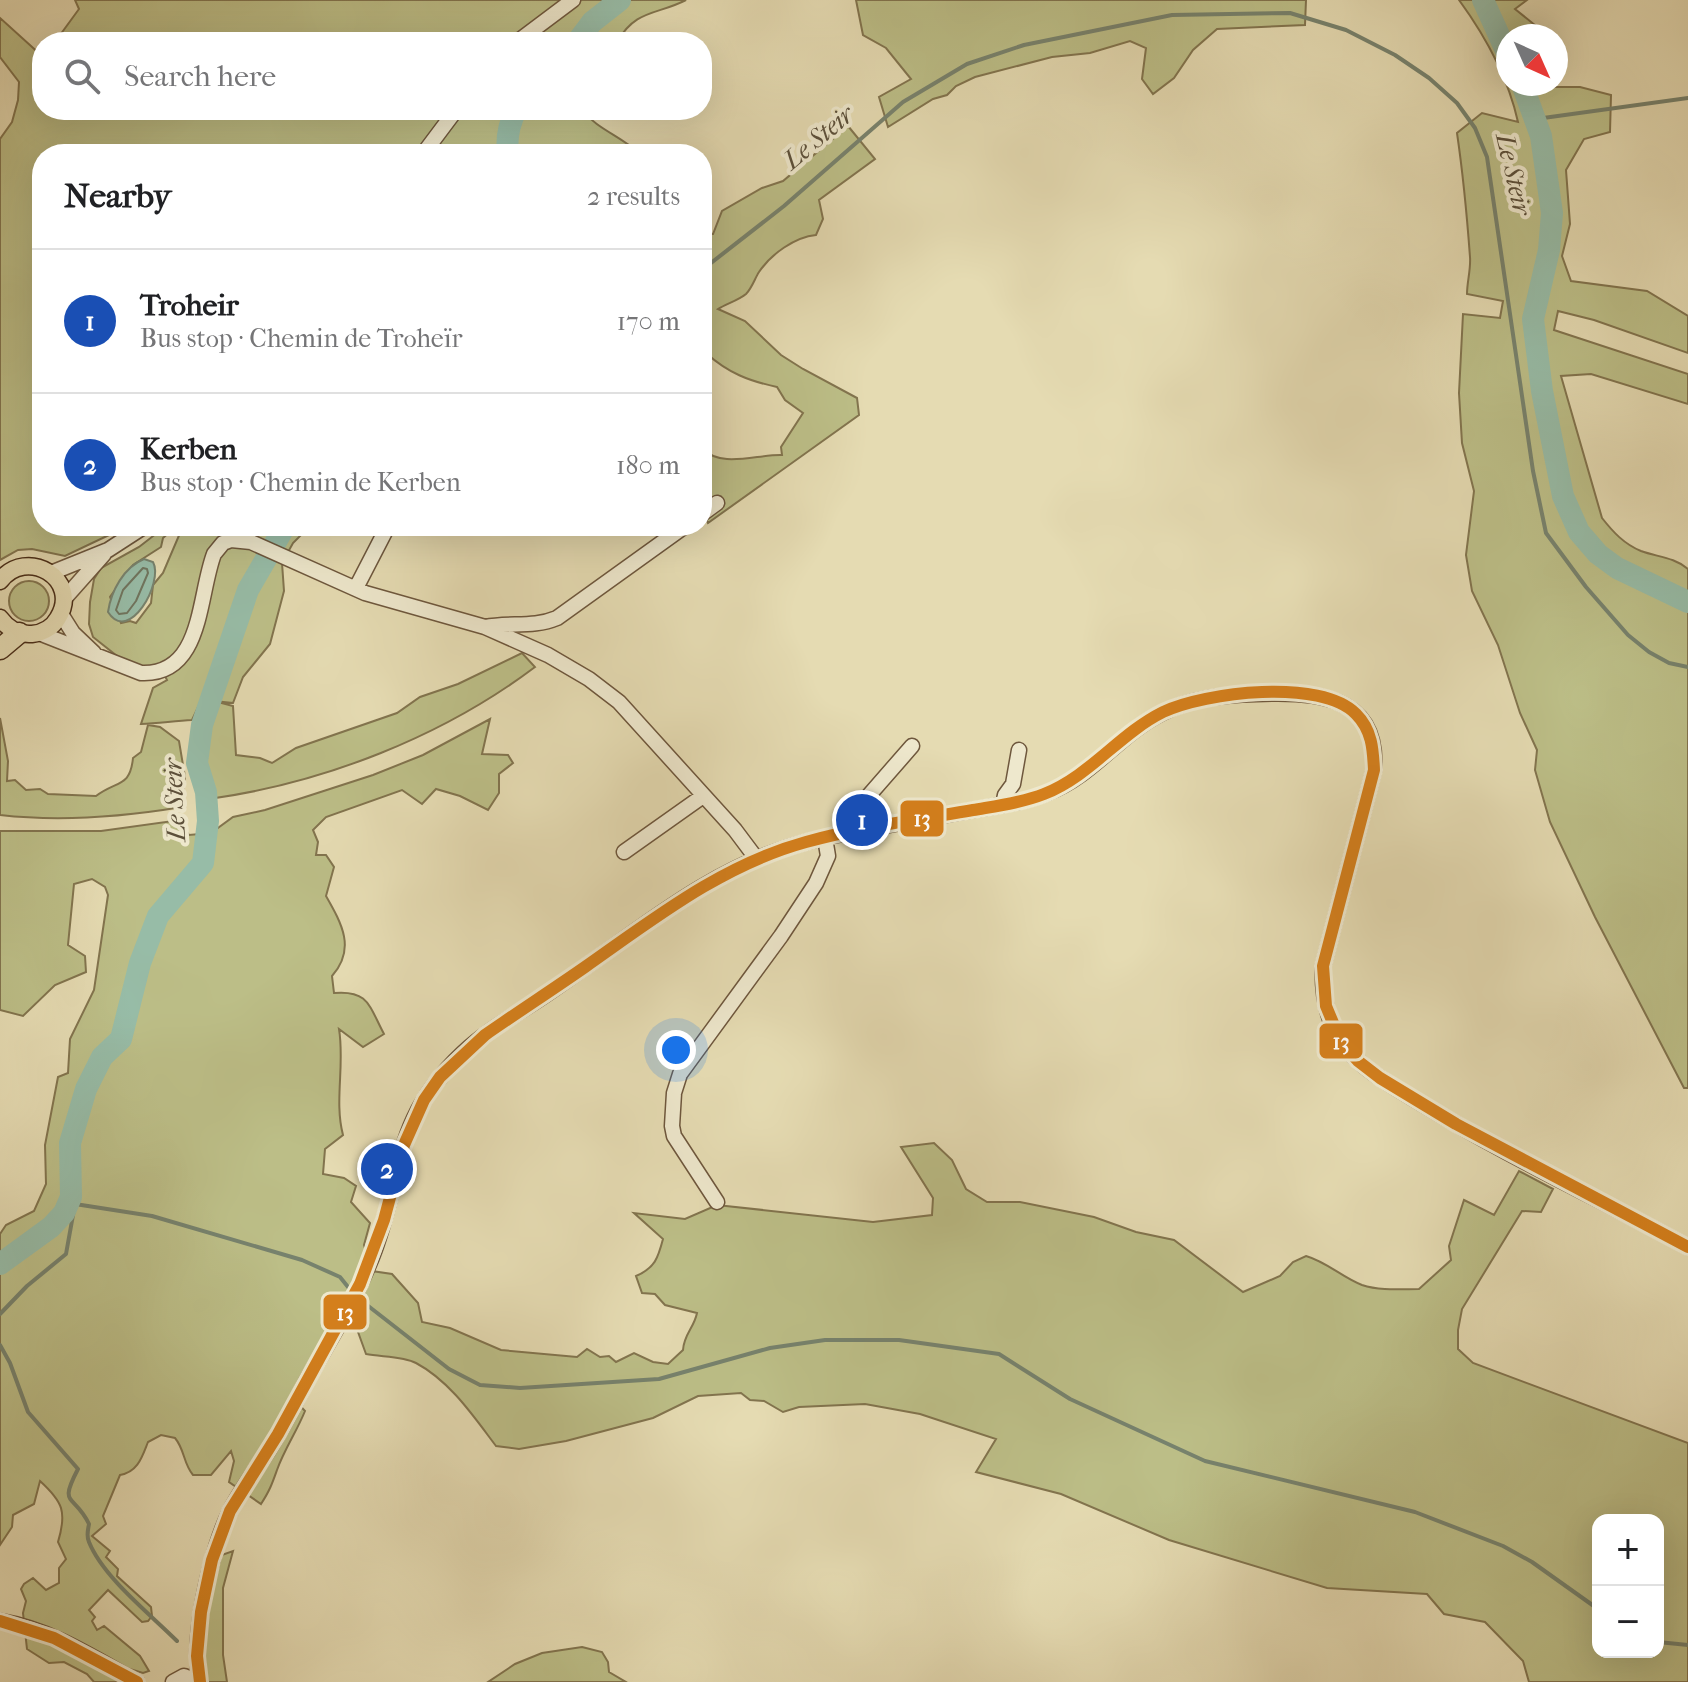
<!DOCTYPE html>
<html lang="en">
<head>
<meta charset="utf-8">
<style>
  :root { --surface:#fff; --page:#f2f2f2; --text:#202124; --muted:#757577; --line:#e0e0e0; --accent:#8f2418 }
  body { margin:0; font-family:"IM FELL French Canon",serif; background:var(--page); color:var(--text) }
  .controls { position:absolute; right:24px; bottom:24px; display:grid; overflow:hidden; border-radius:16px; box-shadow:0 8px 32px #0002 }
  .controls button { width:72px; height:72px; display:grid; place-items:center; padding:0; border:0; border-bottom:2px solid var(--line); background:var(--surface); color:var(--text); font:40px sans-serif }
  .compass { position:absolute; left:1496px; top:24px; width:72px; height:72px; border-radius:50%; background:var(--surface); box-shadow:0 8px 32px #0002; rotate:135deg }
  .you { position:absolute; left:676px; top:1050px; width:28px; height:28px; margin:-20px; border:6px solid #fff; border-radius:50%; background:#1a73e8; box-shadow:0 0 0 12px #1a73e833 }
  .badge { display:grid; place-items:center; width:52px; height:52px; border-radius:50%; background:var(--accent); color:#fff; font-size:26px; font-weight:700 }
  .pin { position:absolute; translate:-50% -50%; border:4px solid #fff; box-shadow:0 2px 8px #0006 }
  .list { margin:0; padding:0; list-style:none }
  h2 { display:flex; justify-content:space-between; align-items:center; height:104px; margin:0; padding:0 32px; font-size:34px }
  h2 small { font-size:26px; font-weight:400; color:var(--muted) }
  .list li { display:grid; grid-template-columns:52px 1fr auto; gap:24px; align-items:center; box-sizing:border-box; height:144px; padding:0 32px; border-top:2px solid var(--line) }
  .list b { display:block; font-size:30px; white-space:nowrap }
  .list p { margin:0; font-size:26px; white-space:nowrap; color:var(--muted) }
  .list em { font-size:26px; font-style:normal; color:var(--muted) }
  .icon { flex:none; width:44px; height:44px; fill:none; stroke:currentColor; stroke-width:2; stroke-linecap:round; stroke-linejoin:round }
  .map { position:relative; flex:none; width:1688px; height:1682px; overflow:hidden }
  .search { position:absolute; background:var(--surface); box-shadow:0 8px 32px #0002; left:32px; top:32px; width:680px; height:88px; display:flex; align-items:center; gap:20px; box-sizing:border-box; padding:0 28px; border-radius:32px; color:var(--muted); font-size:30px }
  .panel { position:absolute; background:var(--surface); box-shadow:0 8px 32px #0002; left:32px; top:144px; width:680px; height:392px; border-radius:32px }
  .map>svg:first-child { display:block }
  .green { fill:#bcbe87; stroke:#82744e; stroke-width:2; fill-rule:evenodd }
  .water { fill:#97bca7; stroke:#77826d; stroke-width:2 }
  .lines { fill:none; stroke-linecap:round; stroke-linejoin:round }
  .shore { stroke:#6f745e; stroke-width:2 }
  .stream { stroke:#77826d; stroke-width:4 }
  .river { stroke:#97bca7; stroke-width:22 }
  .minor-casing { stroke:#6e573d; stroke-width:17 }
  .major-casing { stroke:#472b16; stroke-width:19 }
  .highway-casing { stroke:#472b16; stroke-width:23 }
  .minor { stroke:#eee8cd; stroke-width:14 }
  .major { stroke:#e5dbb2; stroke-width:16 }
  .highway { stroke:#e5dbb2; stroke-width:20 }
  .bus-1-casing { stroke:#eee8cd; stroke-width:18 }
  .bus-1 { stroke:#d47f1c; stroke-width:12 }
  .labels { text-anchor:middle; stroke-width:8; stroke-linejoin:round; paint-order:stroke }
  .water-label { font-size:26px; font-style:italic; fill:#5b4f3a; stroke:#eee8cd }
  .line-badge { stroke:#eee8cd; stroke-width:3 }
  .badge-label { font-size:22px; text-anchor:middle; font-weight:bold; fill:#fff }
</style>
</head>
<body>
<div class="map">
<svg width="1688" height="1682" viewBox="0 0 1688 1682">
  <rect width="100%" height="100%" fill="#e5dbb2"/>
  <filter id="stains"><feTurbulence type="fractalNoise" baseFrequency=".0025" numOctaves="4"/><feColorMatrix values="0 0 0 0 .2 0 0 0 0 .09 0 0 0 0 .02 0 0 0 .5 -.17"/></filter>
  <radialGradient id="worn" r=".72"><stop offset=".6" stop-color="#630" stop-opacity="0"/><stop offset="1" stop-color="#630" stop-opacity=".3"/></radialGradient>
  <path class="green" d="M75,0H686C657,15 636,9 617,42H55L79,9Z
    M856,0H1306L1305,25L1217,29L1193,50L1174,78L1153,94L1142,79L1146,48L1130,41L1090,53L1052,57L975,77L956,86L947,95L933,99L888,127L879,97L911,79L886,48L863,35Z
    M1459,0H1527L1515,9L1541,30L1538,36H1508V84H1552L1555,87H1580L1611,95L1610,132L1584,139L1566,170L1570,224L1562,256L1571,281L1647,291L1688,316V353L1594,320L1558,311L1554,330L1688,374V404L1591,374L1561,376L1602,518C1613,532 1624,544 1641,551C1657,557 1674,557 1688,569V1088H1684L1595,917L1550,822L1535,770L1537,750L1520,713L1498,645L1472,591L1466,555L1474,491L1462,443L1459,393L1463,314L1500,318L1503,301L1467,294C1467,282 1471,269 1470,257C1467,216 1463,174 1457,133L1482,113L1518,122C1508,77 1486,37 1459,0Z
    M0,18L42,56V110H582C598,130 621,136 640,154H42V526H128L65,556L32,549L18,550L0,560V139L12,122L18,100L19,82L0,57Z
    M848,126L875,159L819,200L823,219L816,235C795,237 771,254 759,272C755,278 752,288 746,294C739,300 726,304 718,309L745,321L781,355L803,369L857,398L859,415L708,523L702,510V448C721,469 757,454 782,455L781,447L803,413L785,400L777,387C749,381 728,373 706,353L702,354V234H713L722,211L762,188L783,181Z
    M166,526L174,528L163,538L161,547L133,565L110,597L121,623L130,621L136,623L151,603L153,585L163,573L183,526H310L293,543L282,563L284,591L270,644L243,677L233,703L214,701L233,706L236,755L260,758L272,763L296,748L397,713L420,697L458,684L522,653L535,667C442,737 324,783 209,799L206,760L213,701H201L192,720C175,721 159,723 141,724L153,688L167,680L164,674L173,658L147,671L126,663L93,637L89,624L90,602L94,579L101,568L139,547Z
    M9 601a20 20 0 1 1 40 0a20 20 0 1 1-40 0Z
    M0,718L8,761L7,781L15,780L26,790L40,789L48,794L96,796C117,780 130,788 133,758L141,752L148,725L160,727L179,741L185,777L182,807C122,817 61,822 0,815Z
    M490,719L482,754L508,755L513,763L499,774V793L488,810L460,796L436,789L422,804L402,790L326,817L313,830L318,842L316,855H326L334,867L326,896C342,924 356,949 332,976L334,993C369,990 369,1006 384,1034L363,1047L339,1029C345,1065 334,1101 343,1135L325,1149L323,1174L344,1178L356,1186L351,1202L370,1223L364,1245L372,1271L392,1274L418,1303L422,1322L450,1328L501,1350L577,1357L587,1349L600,1357L609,1356L616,1362L634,1353L653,1362L668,1364L683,1350C684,1334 694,1328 697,1313L665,1305L655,1294L642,1293L636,1276C655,1268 658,1258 663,1239L634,1213L685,1219L717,1205L873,1222L932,1215L933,1198L901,1147L934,1143L952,1160L966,1189L987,1202H1020L1094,1217L1136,1232L1174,1240L1243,1292L1280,1276L1293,1262L1306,1256C1327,1262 1343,1278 1362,1285C1380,1291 1401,1289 1419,1289L1451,1260L1449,1246L1464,1200L1494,1215L1519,1171L1553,1189L1541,1212L1522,1211L1462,1309L1458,1330V1349L1473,1363L1688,1443V1682H1529L1523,1661L1485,1622L1444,1614L1427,1594L1327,1588L1169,1540L1061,1494L976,1472L996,1439L920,1414L865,1404L799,1407L783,1412L764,1401L750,1400L741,1393L698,1396L653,1418L566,1441L519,1449L496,1446C474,1417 450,1381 416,1363C403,1356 381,1357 366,1354L354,1321L339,1310L292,1397L305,1411C297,1431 284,1450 277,1470C272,1484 270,1490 261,1504L229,1482L234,1461L231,1451L211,1475H193C183,1463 185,1450 175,1438L161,1435L148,1442C142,1457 138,1472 120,1475L103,1516L106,1524L92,1536L110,1551L106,1557L118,1569L117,1576L151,1607L152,1616L148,1621L142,1622L108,1590L89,1610L95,1617L92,1621L97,1630L104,1626L140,1656L149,1671L143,1673L130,1669L129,1678L136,1682H94L87,1674L64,1662L49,1663L27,1649L23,1613L26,1601L21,1589L24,1584L33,1578L46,1590L59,1583V1568L66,1559L58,1542C67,1512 63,1502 40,1481L34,1504L13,1515L12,1527L0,1545V1234L6,1225L34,1211L46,1184L45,1145L58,1077L68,1073L70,1039L94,990L108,895L105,887L92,879L74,884L68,945L85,956L86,972L55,985L23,1016L0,1010V831H101L180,820L189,835L211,833L233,817L265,810L373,775L423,755ZM1598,1520H1658V1652H1598Z
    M233,1551L223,1588V1655L227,1682H207C196,1640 209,1597 219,1556Z
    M582,1647L602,1652L608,1662L609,1672L626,1682H488L515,1664L542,1653Z"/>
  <path class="water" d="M144,559L153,562C164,582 129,645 108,612C111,591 124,567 144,559Z"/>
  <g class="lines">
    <path class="shore" d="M143,568L147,569L148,573L136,601L127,613L119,614L116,610L123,590Z"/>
    <path class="stream" d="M1536,119L1688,98
      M702,270L784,206L903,102L967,64L1024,45L1172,15L1290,13L1346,30L1395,55L1429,78L1457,103L1475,128L1487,157L1533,471L1546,533L1586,587L1628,635L1649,652L1669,663L1688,667
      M75,1204L152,1216L302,1260L340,1277L352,1292
      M358,1298L449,1369L480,1385L520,1388L659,1379L770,1348L825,1340H899L999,1354L1070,1399L1205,1461L1415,1512L1503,1546L1532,1562L1598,1609
      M0,1314L27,1286L66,1254L75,1204L71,1197
      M0,1345L10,1363L28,1412L78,1469C58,1507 74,1493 89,1524C88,1530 86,1536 89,1542C103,1577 150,1614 177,1641
      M1658,1642L1688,1645"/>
    <path class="river" d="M1483,0L1508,55
      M577,42L592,22L620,0
      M1522,84L1541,136L1552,213L1549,250L1533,319L1542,391L1563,496L1579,532L1598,554L1617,568L1688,602
      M508,154C506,138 509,124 516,110
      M0,1264L51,1227L64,1213L71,1197L70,1143L86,1089L102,1057L121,1039L140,963L158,916L203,863L208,821L206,792L197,763L202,725L248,590L285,526"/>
    <g class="minor-casing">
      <path id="minor" d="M517,42L573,0
        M423,154L456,110
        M702,514L717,503
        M51,573L108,550L145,526
        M356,588L388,526
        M64,599L104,554
        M61,614L73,633L94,653
        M485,627C510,622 533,628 557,618L685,526
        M39,633L141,673C203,676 198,596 214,554L223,543L231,540L251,542L365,593L485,627L548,655L589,679L619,702L735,830L756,858
        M1003,805L1005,795L1013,784L1019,750
        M852,831L851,821L857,809L912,746
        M624,852L703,796
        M717,1202L674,1136L672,1126L674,1093L680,1074L781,936L816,883L828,856L825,838
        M0,1621C52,1630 92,1657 137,1682
        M173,1682L184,1676L199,1682
        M200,1682C195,1658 198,1636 201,1612C207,1577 215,1543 230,1511C241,1490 255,1471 268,1451C282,1429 294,1406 306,1382C330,1339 358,1296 375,1249C404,1168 393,1119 463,1053C490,1027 527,1009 557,987C637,932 710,867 806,842C863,828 921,820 979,809C1002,805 1025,802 1047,793C1093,776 1119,734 1162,713C1192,698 1223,695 1256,694C1314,691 1379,694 1374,770L1323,966C1322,993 1326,1019 1341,1042C1361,1070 1396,1088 1424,1105C1509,1157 1600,1199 1688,1247"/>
    </g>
    <g class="major-casing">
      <path id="major" d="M0,581C26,546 82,579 58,618C53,627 43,633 32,634C19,635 8,629 0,618"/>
    </g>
    <g class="highway-casing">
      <path id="highway" d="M0,649L19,633"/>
    </g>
    <use href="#minor" class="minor"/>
    <use href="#major" class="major"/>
    <use href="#highway" class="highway"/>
    <g class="bus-1-casing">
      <path id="bus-1" d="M0,1621L54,1638L137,1682
        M200,1682L197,1656L201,1612L212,1560L230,1511L278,1434L360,1284L384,1220L404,1145L424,1100L440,1077L485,1035C518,1012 552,990 585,967C655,918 722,865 806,842C860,827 917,820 973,810C996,806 1021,803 1044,794C1090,776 1119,734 1163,712C1205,692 1321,678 1356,714C1372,730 1373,749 1374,770L1323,966L1326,1006L1341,1042L1358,1061L1380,1078L1456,1124L1688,1247"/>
    </g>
    <use href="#bus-1" class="bus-1"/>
  </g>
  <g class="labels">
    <g class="water-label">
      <text transform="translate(818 137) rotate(-40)" y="9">Le Steir</text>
      <text transform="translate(1514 174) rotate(77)" y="9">Le Steir</text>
      <text transform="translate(174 800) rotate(-93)" y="9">Le Steir</text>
    </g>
  </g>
  <g class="line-badge">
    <rect x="899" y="799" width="46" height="39" rx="8" fill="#d47f1c"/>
    <rect x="1318" y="1022" width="46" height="38" rx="8" fill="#d47f1c"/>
    <rect x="322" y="1293" width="46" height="38" rx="8" fill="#d47f1c"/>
  </g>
  <g class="badge-label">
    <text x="922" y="826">13</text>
    <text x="1341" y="1049">13</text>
    <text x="345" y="1320">13</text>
  </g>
  <rect width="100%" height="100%" filter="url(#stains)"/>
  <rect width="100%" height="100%" fill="url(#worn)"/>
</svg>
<div class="controls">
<button>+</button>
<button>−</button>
</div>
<svg class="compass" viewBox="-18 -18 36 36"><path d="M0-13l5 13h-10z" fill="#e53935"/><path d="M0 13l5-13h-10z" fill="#757577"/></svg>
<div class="you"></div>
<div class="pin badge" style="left:862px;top:820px;background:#1a4fb4">1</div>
<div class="pin badge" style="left:387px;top:1169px;background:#1a4fb4">2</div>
<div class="search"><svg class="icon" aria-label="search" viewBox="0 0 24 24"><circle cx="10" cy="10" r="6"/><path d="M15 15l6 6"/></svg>Search here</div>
<section class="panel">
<h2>Nearby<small>2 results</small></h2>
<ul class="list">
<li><span class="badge" style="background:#1a4fb4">1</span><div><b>Troheir</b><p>Bus stop · Chemin de Troheïr</p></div><em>170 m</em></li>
<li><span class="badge" style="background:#1a4fb4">2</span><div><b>Kerben</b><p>Bus stop · Chemin de Kerben</p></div><em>180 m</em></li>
</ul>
</section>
</div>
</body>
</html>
